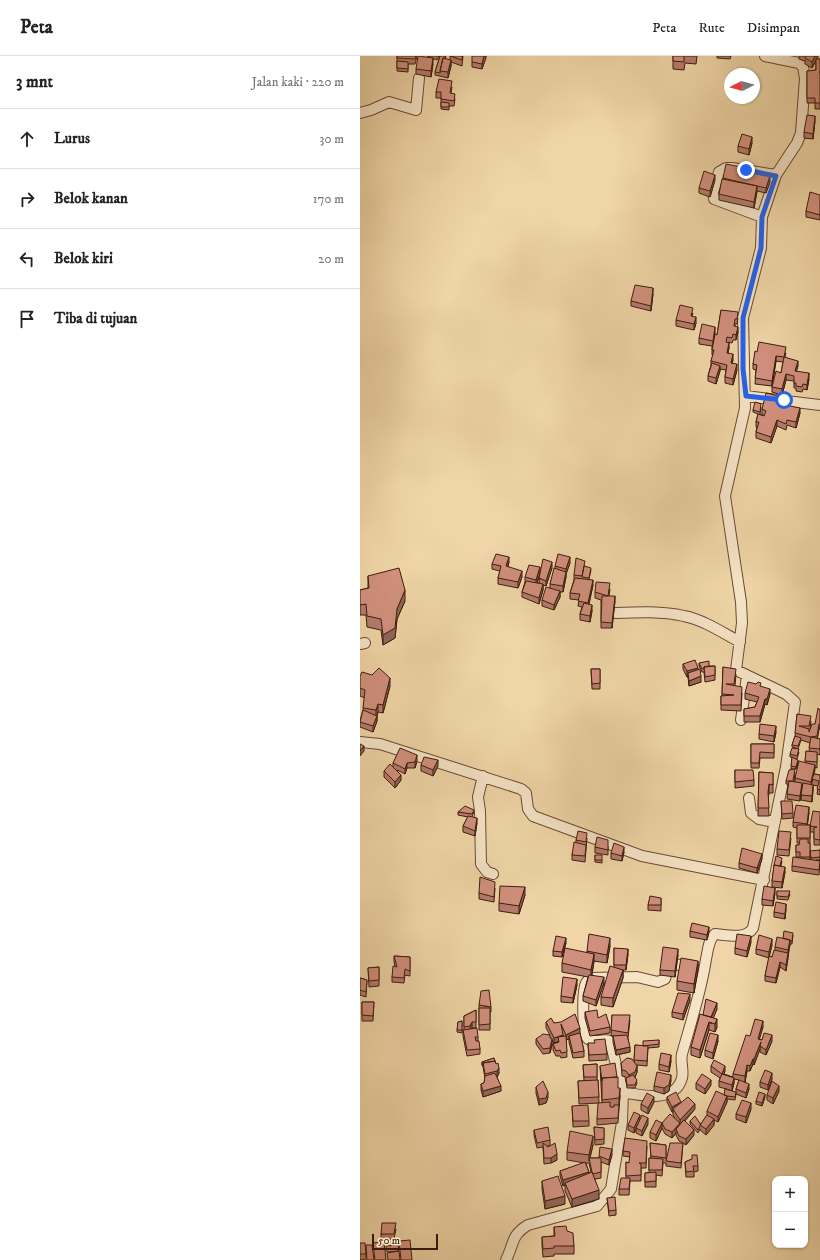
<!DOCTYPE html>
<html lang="id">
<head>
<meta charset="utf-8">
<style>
  :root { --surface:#fff; --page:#f2f2f2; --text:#222; --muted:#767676; --line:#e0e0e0 }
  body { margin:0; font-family:"IM FELL DW Pica",serif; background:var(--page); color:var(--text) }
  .controls { position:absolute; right:12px; bottom:12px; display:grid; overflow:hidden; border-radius:8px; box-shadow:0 1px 3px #0004 }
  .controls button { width:36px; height:36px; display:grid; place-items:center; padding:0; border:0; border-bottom:1px solid var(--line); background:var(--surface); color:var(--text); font:20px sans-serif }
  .compass { position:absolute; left:364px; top:12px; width:36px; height:36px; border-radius:50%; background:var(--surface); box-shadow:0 1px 3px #0004; rotate:264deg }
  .scale { position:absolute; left:12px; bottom:10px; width:66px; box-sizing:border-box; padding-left:4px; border:2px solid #3e1c0d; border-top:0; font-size:11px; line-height:14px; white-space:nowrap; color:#3e1c0d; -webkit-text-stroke:3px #f5e4c6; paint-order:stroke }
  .stop { position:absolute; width:12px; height:12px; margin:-9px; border:3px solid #2563eb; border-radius:50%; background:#fff }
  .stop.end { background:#2563eb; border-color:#fff; box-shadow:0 1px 4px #0008 }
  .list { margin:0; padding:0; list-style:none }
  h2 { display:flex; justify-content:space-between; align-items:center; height:52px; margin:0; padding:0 16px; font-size:17px }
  h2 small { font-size:13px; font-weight:400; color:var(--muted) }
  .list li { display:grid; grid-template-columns:26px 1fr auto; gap:12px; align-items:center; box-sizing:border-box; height:60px; padding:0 16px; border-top:1px solid var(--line) }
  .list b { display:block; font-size:15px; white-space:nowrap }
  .list em { font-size:13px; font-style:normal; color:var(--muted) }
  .icon { flex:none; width:22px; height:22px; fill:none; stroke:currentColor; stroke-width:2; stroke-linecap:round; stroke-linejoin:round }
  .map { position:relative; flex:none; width:460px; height:1204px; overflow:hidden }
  header { display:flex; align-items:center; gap:24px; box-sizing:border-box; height:56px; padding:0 20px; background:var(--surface); border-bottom:1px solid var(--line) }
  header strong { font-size:19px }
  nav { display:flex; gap:22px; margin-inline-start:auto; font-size:14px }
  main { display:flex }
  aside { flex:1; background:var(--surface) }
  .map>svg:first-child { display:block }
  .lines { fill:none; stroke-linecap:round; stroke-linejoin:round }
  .street-casing { stroke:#6a4a34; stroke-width:12 }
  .street { stroke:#f5e4c6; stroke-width:10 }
  .wall { fill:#b47c6c; stroke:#3e1c0d; fill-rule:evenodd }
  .shaded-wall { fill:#926558; stroke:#3e1c0d }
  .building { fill:#d1907d; stroke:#3e1c0d }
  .route { stroke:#2563eb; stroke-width:5 }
</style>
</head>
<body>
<header>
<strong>Peta</strong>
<nav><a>Peta</a><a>Rute</a><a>Disimpan</a></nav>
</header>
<main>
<aside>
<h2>3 mnt<small>Jalan kaki · 220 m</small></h2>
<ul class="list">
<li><svg class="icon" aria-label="ahead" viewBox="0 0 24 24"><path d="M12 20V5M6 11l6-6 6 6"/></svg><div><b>Lurus</b></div><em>30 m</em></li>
<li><svg class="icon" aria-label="right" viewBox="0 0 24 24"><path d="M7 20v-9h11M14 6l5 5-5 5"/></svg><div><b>Belok kanan</b></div><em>170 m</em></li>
<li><svg class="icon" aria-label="left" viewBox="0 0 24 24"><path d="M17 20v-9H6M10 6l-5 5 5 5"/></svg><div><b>Belok kiri</b></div><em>20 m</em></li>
<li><svg class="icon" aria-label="arrive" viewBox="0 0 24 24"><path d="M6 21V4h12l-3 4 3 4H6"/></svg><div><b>Tiba di tujuan</b></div></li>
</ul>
</aside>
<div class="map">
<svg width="460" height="1204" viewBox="0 0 460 1204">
  <rect width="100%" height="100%" fill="#efd5a7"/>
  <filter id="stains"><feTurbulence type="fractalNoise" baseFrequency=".005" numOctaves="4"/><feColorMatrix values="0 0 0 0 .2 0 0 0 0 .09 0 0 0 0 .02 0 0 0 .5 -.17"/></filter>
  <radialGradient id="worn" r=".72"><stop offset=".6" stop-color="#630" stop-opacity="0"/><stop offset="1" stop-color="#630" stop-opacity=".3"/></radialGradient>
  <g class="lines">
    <g class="street-casing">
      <path id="street" d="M0,57L11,54L29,46L56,54L59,22
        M402,161L354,143L353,136L359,116L366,112H372L416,119
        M386,340L460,349
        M256,557C279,556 302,555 324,560C344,564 363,577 380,586
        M0,588L5,587
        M381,664L387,620
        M0,686L20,688L161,733L166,737L168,753L173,760L282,800L404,824
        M123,720L118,741L120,755L121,808L127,816L133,818
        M389,742L391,757L399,763L415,766
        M263,1036L250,985C243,982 234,988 228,983C222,978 222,935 226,927C227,925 229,924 230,922L277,921L298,926L305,923L309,908L333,910
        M146,1204C154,1188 151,1179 168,1169L237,1150L251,1133L262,1066L263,1036C283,1040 315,1047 322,1022C324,1014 320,1006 322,998C331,966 341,936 346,903C348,895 348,884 355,878C367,879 386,884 393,872L426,711L435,646L426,638L376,614L382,567L381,546L365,440L385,352L383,262L401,192L402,161L416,119L437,87L441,77L445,22L443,11L439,7L405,0"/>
    </g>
    <use href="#street" class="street"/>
  </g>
  <path class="wall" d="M37,0H57L55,8H48V16L37,15Z
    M67,0H79L77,4Z
    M80,0H86L85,3L90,4V0H103L102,10L91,6V10L88,22L75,19V16Z
    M126,0L122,13L112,11V6Z
    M313,0H337L336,8L325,7L324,14L313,13Z
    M357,0H371L370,3L357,2Z
    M439,0H458L456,3H460V53H455V47H447V15L456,14V5L452,12L445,8V4L444,5L439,3Z
    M73,8L71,21L56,18V13Z
    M92,31L91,37L95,43L94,50H89V54L81,53V42H76V36Z
    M455,65L453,83L444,82V76Z
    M392,87L389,99L378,96V90Z
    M363,122L410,126L406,137L397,135L394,152L359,144V138Z
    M355,124L350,141L339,137V132Z
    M460,139V164L446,161V155Z
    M293,238L291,255L271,250V245Z
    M361,254L378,262L377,268H375V270L378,276L376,284H373L372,287L368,286L369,292L368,297L373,304L372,307L377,314L373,329L365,327V321L366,314L360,313V315L356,328L348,325V320L351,309V305L353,299H352V290L339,288V282L355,276L353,289L357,279Z
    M333,257L332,260L336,267L334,274L316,270V264Z
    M397,296L426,297L425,301L438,310L436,315L449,323L447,334L443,333L442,336L436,335V332H434V325L426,324L422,339L412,336V331L421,317L423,306L416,305L412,330L395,328L396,314L393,313V308Z
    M419,345L440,357L436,372L427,369L426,374L417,370L411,387L396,382V376L397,371H396V366L398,358L393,356V354L401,351L400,358L404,360L402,359V353Z
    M149,506L148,511L162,521L158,532L138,528V522L140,515L132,513V508Z
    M210,507L206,518V521L203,536H200V541L194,554L182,550V544L190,532V528L195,513V510Z
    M225,510L231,514L229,523L233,529L229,548L232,555L230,566L220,564V558L222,551L218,550L219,544L210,543V537L214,524V519Z
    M192,512L186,530L183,529V534L179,548L162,541V536L165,526V521ZM180,519L179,527H177Z
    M8,520L45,545L37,563L35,582L23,589L21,574L7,571L6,559H0V534L8,532Z
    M250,533L249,540L255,545L252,572H241V544L235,542V536Z
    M339,607L349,610H355V624L345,626L344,616H342L339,610Z
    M323,608L338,614L341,626L329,630L328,621H327L323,613Z
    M363,611L376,618L375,630L382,637L381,655L361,654V640H362Z
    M231,613H240V633H232Z
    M0,620L30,630L23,657L18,656L17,660V665L13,676L0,671V665L3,654L5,642L0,640Z
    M401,630L410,638L407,649L405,648L400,666H384V653L395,651L397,646L385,643V637Z
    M460,654V673H459L457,683H460V699L457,698V712L455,711L454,718L460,719V739L457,738L458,730L453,729V734L452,746L441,744L443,729H442L440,745L427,743L428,728H426V725L435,716L434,725L435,726V722L445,707L446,695L449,696L450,687L441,684L438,693L432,691V689L435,680L437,658L451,665L450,674L455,668Z
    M416,676L414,686L399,683V678Z
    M391,688H414V702H400L399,712H391Z
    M439,696L437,703L432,702L438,707L436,713H431L432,701H430V698Z
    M57,705L55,712H47L45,718L37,714L41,724L35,732L24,721V715L33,711V707Z
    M61,709L78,710L73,720L61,715Z
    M375,714L394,724V730L375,732Z
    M399,716L413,717V737H409L408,741L409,760H398Z
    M421,745L433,757V762L422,763Z
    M98,756H114L112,761L117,767L115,780L103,776V770L108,761L98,759Z
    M460,756V789H454V776H450V770Z
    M449,757L447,769H450V803H451L450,798L460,794V804H456L460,805L459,819L432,815V810L440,802V801H436V789H439L440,787H437V772L433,771V766Z
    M227,782L225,806L212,804V799L216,787V784Z
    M431,782L429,800L417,799V793Z
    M248,790V799L235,797V791Z
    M264,796L262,805L251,803V797Z
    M235,799L242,804V807L235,806Z
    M402,803L397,817L379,812V807Z
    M422,805L421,810L425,816L422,832L412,831V825L414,811V809Z
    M135,832L134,846L119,843V837Z
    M417,835L430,838L428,844L417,843Z
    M415,837L413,850L402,849V843Z
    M165,839L159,858L139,855V847Z
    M301,842V855L288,854V849Z
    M426,853L425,863L414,861V856Z
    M330,875L349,876L347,884L330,881Z
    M433,879L432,888H430L426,915L420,911L416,927L405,925V920L409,902L396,898V893L412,889L409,900L412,901L415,894V891L423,882Z
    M391,886L387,901L375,898V892Z
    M206,887L202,901L193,900V895Z
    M250,890L247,907L234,905L232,919L244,927L236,950L223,945V940L228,921L202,916V907L227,897V895Z
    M254,892L268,898L266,914H263V922L253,951L241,949V941L254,911Z
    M318,899L315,921L300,919V914Z
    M34,900L50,901V920L45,919L44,927L32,926V921L35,911L34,905Z
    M19,911V930L9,931L8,912Z
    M338,913L334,937L317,934V925Z
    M0,922L7,924L6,941L0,939Z
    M217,929L213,947L201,946V940Z
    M330,944L323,964L312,961V956Z
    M2,946H14L13,965H2Z
    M119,949L131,951V956H130V974H119Z
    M357,953L353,962L357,971L355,976L349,974L340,1002L331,999V991L343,959Z
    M116,954V972H112L111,973L118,981V985L120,993V998L107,1000L103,980V974H104V960Z
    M225,956L250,971V977L230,980L225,962Z
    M252,959L270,964L268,982L270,996L256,999L253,986V980H254H251Z
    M102,965V977L97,976L98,966Z
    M186,966L194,967L220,977L224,995V1001L213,1002L209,986V983L206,984L207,1001L201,1002L200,1000H196L193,994V988L198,986L194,987L192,984V989L190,997L183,998L176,988V983L190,979L186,972Z
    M403,971L399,983L402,984L412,985L406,999L400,996V993L394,1009L393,1008L390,1015H387L385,1026L389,1033L386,1042L376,1038V1033L379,1024L374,1023V1027L372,1035L376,1038L375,1044L367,1043V1046L358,1066L354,1064V1069L346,1079L340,1074V1073L338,1077L330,1068V1065L341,1068L347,1059V1055L370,1034L359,1031V1025L360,1022L351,1016V1010L365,1015L364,1018L373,1021V1018L390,980Z
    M299,984V991L288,992L287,1010L277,1009V1016L275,1021L277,1027L275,1032H267L266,1025V1022H267L266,1021L262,1020L261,1007L274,1006L275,989L283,990Z
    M358,985L353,1003L345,1000V994Z
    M228,987L247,998V1004L229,1005Z
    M134,1002L139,1017L137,1021L141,1035L123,1041L121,1034V1028L124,1027L125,1022L123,1011L122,1009V1006Z
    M311,1005L309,1016L299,1014V1008Z
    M237,1008V1024H238L239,1047L219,1048L218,1025H224L223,1009Z
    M240,1010L258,1032L260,1040L258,1067L237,1069V1063L242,1047Z
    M412,1023L408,1034L400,1031V1026Z
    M311,1024L309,1035L304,1038L294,1035V1030Z
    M336,1027L351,1029L345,1038L336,1033Z
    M176,1031L188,1041L186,1047L179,1049L176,1037Z
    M419,1035L413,1048L407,1044V1039Z
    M307,1041L335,1053L325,1065L334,1079L326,1089L323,1087L321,1112L306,1110V1107H303L302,1120L296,1119V1131H285V1117H289V1102H291L290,1087L306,1089V1103L323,1087L319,1085L316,1079V1077L312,1082L305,1078L302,1072L296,1085L290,1082V1076L302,1067L315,1062L313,1059V1056H312L307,1046Z
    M405,1041L402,1050L396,1048V1045Z
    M294,1046L288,1058L281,1054V1048Z
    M212,1050L229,1065V1070L213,1071Z
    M391,1053L386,1067L376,1063V1058Z
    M280,1063L288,1068L282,1080L276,1077V1073L274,1077L268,1074V1069Z
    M234,1071L244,1072V1088L235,1089Z
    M174,1074L190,1084V1090H187L197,1104L191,1107L184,1108L183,1091L177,1092L174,1079Z
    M233,1089L230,1102H239V1100L252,1099L249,1109L241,1106V1122L235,1123L239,1143L212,1151L205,1135V1129L203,1130L200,1120V1115L225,1107L207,1104V1096ZM226,1107H229L231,1116L229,1117Z
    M287,1090L286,1112H281V1125H270L269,1139H259V1133L266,1122V1106L269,1107L270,1101L263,1100V1095Z
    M332,1103L338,1110V1115L334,1116V1121H326L325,1106Z
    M182,1125L205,1148L185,1153L182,1133Z
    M247,1142L256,1154V1159L249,1160Z
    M194,1171L207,1175L214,1190V1198H194V1200L183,1201L182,1189V1181L194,1180Z
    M36,1173L34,1183L21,1184V1178Z
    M0,1187L6,1198V1203L0,1204Z"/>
  <path class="shaded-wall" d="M124,0H126V2L122,13V8Z
    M455,0H458L452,12V6Z
    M73,2V8L71,21V15Z
    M91,4V10L88,22V16Z
    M455,60V65L453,83V78Z
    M392,81V87L389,99V93Z
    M355,119V124L350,141V135Z
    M410,120V126L406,137V132Z
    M397,130V136L394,152V146Z
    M293,232V238L291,255V250Z
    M336,261V267L334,274V268Z
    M355,271V276L353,290V285Z
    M378,271V276L376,284V279Z
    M369,287V292L367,302V297Z
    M373,298V304L371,312V307Z
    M416,300V305L412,330V325Z
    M438,305V310L435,320V315Z
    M377,308V314L373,329V323Z
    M360,310V315L356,328V322Z
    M449,317V323L447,334V329Z
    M426,318V324L422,339V333Z
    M440,352V357L436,372V366Z
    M417,364V370L411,387V381Z
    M149,501V506L146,516V510Z
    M210,501V507L206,518V521L203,536V530L206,516V513Z
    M192,506V512L186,530V525Z
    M180,511V517L176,529V524Z
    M162,515V521L158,532V526Z
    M233,524V529L228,552V547Z
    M183,528V534L179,548V542Z
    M45,534V545L37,563L35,582L23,589V579L37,553Z
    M200,535V541L194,554V549Z
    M255,540V545L252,572V567Z
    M232,549V555L230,566V560Z
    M338,612V617H328V621H327V615Z
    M341,620V626L329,630V625Z
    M30,622V630L23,657V649Z
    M410,633V638L407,649V643Z
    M405,643V648L400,666V660Z
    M18,648V656L17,660V665L13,676V670L16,662V654Z
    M459,668V673L457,685L451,681Z
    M416,670V676L414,686V680Z
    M4,690V695L0,700V695Z
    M57,699V705L55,712V706Z
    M78,704V710L73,720V714Z
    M438,704V707L436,713V711Z
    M47,707V712L45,718V713Z
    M455,709V714L451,731V726Z
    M41,719V724L35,732V726Z
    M442,727V732L440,745V740Z
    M409,728V737L408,744V736Z
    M453,729V734L452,746V740Z
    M449,751V757L447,773V768Z
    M117,762V767L115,780V775Z
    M264,791V796L262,805V800Z
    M402,798V803L397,817V812Z
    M425,811V816L422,832V826Z
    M165,831V839L159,858V850Z
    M415,832V837L413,850V845Z
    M426,848V853L425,863V858Z
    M349,871V876L347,884V879Z
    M391,880V886L387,901V895Z
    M206,882V887L202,901V896Z
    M250,882V890L247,907V899Z
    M412,883V889L409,902V896Z
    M430,884V889L428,899V894Z
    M268,893V898L266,914V909Z
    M318,893V899L315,921V915Z
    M428,897V902L426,915V909Z
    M234,898V906L231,922V914Z
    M338,905V913L334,937V928Z
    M420,906V911L416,927V922Z
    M263,914V922L253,951V942Z
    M244,921V927L236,950V944Z
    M217,923V929L213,947V942Z
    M330,938V944L323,964V958Z
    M357,947V953L351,968V962Z
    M357,963V971L355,976V968Z
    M403,965V971L398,988V983Z
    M112,966V972L110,976V970Z
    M349,966V974L340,1002V994Z
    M220,972V978L209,980V983L206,984V979Z
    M203,979V984L194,987V982Z
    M358,979V985L353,1003V997Z
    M412,979V985L406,999V994Z
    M192,983V989L190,997V992Z
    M401,986L400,993L394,1009V1003Z
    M270,991V996L256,999V994Z
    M311,999V1005L309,1016V1011Z
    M393,1003V1008L390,1015V1010Z
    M387,1009V1015L385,1026V1020Z
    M277,1010V1016L275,1021L269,1024V1019Z
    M365,1010V1015L362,1023V1018Z
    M139,1012V1017L137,1021V1015Z
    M412,1017V1023L408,1034V1029Z
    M311,1019V1024L309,1035L304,1038V1032Z
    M374,1022V1027L372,1035V1029Z
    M351,1024V1029L345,1038V1033Z
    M389,1028V1033L386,1042V1037Z
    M141,1030V1035L123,1041V1035Z
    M419,1030V1035L413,1048V1042Z
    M260,1032V1040L259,1050V1042Z
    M188,1036V1041L186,1047L179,1049V1043Z
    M405,1038V1041L402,1050V1047Z
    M367,1040V1046L358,1066V1061Z
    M294,1041V1046L288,1058V1052Z
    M321,1046V1052L313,1053V1056H312V1051Z
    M391,1047V1053L386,1067V1061Z
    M335,1048V1053L316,1073V1077L312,1082V1076L320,1067V1064Z
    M280,1059V1065L276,1072V1073L274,1077V1072Z
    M288,1062V1068L282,1080V1075Z
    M354,1063V1069L346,1079V1073Z
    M302,1067V1072L296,1085V1079Z
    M334,1074V1079L326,1089V1083Z
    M233,1080V1089L229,1105V1099Z
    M252,1093V1099L249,1109V1104Z
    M197,1098V1104L191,1107V1102Z
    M229,1116V1122L205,1127V1129L203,1130V1124Z
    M239,1134V1143L212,1151V1143Z
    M205,1140V1148L185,1153V1145Z"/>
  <path class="building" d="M37,0H56L55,3L37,2Z
    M58,0L73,2L71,15L56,13Z
    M80,0H85V3L83,2L80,15V17L75,16Z
    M90,0H102V4Z
    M112,0H124L122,8L112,6Z
    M313,0H324V6L313,5Z
    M446,0H455L452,6L445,2Z
    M83,2L91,4L88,16L80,15Z
    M456,3H460V16H459H460V47H455V42H447V15L456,14Z
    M37,5L48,6V13L37,12Z
    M79,23L92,25L90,37L95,38L94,45L81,43V36H76Z
    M81,46L89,47V51H81Z
    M447,59L455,60L453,78L444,76Z
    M382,78L392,81L389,93L378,90Z
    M366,108L400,115L410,120L406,132L363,122Z
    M344,115L355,119L350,135L339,132Z
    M362,123L397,130L394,146L359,138Z
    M450,136L460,139V159L446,155Z
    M275,229L293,232L291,250L271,245Z
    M320,249L333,252L331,260L336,261L334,268L316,264Z
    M361,254L378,256L377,263H375L374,270L378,271L376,279L373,278L372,282L367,281L366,286L369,287L367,297L373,298L371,307L377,308L373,323L365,321L367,309L351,305L354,294H352L355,278L357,279Z
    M342,268L355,271L353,285L339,282Z
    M399,286L426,291L424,301L416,300L412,325L395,322L397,309L393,308L395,295L397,296Z
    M424,301L438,305L435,315L449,317L447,329L443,328L442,331L436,330V327H434V320L426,318L422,333L412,331L416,315L421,317Z
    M352,307L360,310L356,322L348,320Z
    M406,337L419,340L418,345H426L425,349L440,352L436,366L427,364L426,368L417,364L411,381L396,376L399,366H396L398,358L404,360L406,355L402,353Z
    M395,346L401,348L400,356L393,354Z
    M136,498L149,501L146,510L162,515L158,526L138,522L141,510L132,508Z
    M198,498L210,501L206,513L195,510Z
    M216,502L225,505L222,520L214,519Z
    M183,503L192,506L186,525L179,522Z
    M169,509L180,511L176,524L165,521Z
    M224,510L231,512L229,522L222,521Z
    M39,512L45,534L37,553L35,572L23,579L21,563L7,560L6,548L0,549V534L9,532L8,520Z
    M194,512L206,516L203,530L190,528Z
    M215,522L233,524L228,547L218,545L220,538L210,537Z
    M166,525L183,528L179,542L162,536Z
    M236,526L250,527L248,540H255L252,567L241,566L242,540H248L235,536Z
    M186,531L200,535L194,549L182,544Z
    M224,547L232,549L230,560L220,558Z
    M335,604L338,612L327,615L323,608Z
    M349,605V610L344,611V613H342L339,607Z
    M355,610V619L345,621L344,611Z
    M363,611L376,613L374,628H366L382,631L381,649H361V640L374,639L362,638Z
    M19,612L30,622L23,649L18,648L16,654L3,652L5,634L0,632V620L2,616L12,619Z
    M231,613H240V627L232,628Z
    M340,613L341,620L329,625L328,617Z
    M388,626L396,628L398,626L401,627L400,630L410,633L407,643H405L400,660H384V653L395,651L399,641L385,637Z
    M458,652L460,654V668H459L457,680L451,681L460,683V693L449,692L451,681L435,677L437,658L451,660L449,670H439L449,673V676L452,668H455Z
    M3,654L17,660L13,670L0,666Z
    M400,668L416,670L414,680L399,678Z
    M435,680L441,682L438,690L432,689Z
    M0,688L4,690L0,695Z
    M391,688H414V697L400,696L399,707H391Z
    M40,692L57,699L55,706L47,707L45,713L33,707Z
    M432,692L439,693L437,700L430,698Z
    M446,695L457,696V706L445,705Z
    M64,701L78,704L73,714L61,709Z
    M432,701L438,704L436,711L431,710Z
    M439,705L455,709L451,726L435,722Z
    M30,708L41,719L35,726L24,715Z
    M435,713L433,725H426L429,714Z
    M375,714H393L394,724L375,726Z
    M399,716L413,717V729L409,728L408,736L409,752H398Z
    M454,718L460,719V734L457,733L459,725L452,723Z
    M429,725L442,727L440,740L427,738Z
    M443,727L453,729L452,740L441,739Z
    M421,745H432L433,757L422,758Z
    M436,749L449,751L447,768L433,766Z
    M105,750L114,754L112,758L98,756Z
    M453,755L460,756V784L454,783V772L457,771L450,770Z
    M108,760L117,762L115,775L103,770Z
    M437,769H450V782H437Z
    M218,775L227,777L226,786L216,784Z
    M419,775L431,776L429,794L417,793Z
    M237,781L248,784V794L235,791Z
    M440,783H448V787H450V801H440V796H436V789H439Z
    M214,786L226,789L225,800L212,799Z
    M254,787L264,791L262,800L251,797Z
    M382,792L402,798L397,812L379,807Z
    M460,794V801L451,802L450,795Z
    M235,799H242V804H235Z
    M416,800L422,802L420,810L414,809Z
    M433,801L460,805L459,814L432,810Z
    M414,809L425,811L422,826L412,825Z
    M120,821L135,826L134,841L119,837Z
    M140,830L165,831L159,850L139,847Z
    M404,830L415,832L413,845L402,843Z
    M417,835H430L428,841L417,840Z
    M290,840L301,842V849H288Z
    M416,846L426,848L425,858L414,856Z
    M332,867L349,871L347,879L330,875Z
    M424,875L433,877L432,885H430V884L423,882Z
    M229,878L250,882L247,899L227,895Z
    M377,878L391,880L387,895L375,892Z
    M399,879L412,883L409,896L396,893Z
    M196,880L206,882L202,896L193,895Z
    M417,881L430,884L428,894L415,891Z
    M303,891L318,893L315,915L300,914Z
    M205,892L234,898L231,914L202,907Z
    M254,892L268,893L266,909H254Z
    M414,894L428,897L426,909L420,906L416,922L405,920L409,900L412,901Z
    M34,900L50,901V915L45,913L44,922L32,921L33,910L37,911Z
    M321,902L338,905L334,928L317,925Z
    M250,910L263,914L253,942L241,941Z
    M19,911V924L9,925L8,912Z
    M229,919L244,921L236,944L223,940Z
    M203,921L217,923L213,942L201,940Z
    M0,922L7,924L6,936L0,934Z
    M129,934L131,951L119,949L121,935Z
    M318,937L330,938L323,958L312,956Z
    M346,943L357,947L351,961L343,959Z
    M2,946H14L13,960L2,959Z
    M119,952H130V968L119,969Z
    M116,954V966H112L110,970L104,971V960Z
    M237,954L238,962L246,958L250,971L230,975L225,956Z
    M215,958L220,972L206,979L201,968L203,979L194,982L186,966L191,962L194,967L201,966Z
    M340,958L357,963L355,968L349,966L340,994L331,991Z
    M252,959H270L268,977L251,974Z
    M395,963L403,965L398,983L402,984L404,977L412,979L406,994L400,990L401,986L394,1003H393L390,1010L387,1009L385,1020L373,1018L386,979L390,980Z
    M102,965V974H97L98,966Z
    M117,972L118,981H115L116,985H119L120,993L107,994L103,974Z
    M220,977L224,995L213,997L209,980Z
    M350,977L358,979L353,997L345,994Z
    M183,978L190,979V982L192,983L190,992L183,993L176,983Z
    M267,979L270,991L256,994L253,980Z
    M206,980L207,996L201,997L200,994L196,995L193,988L199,986L198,981Z
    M245,983L247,998L229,999L228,987H235L234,984Z
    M299,984V988L283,990V985Z
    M275,989L288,990L287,1005L274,1004Z
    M301,997L311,999L309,1011L299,1008Z
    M134,1002L135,1005L123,1007V1009H122V1006Z
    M267,1002L272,1003L277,1010L275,1016L269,1019L266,1015L262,1014L261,1007Z
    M354,1004L365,1010L362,1018L374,1022L372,1029L359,1025L362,1018L351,1010Z
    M135,1005L136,1008L138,1007L139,1012L137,1015L125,1018L123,1007Z
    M255,1007L257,1021L242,1022V1025L240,1010Z
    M237,1008V1021H224L223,1009Z
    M405,1014L412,1017L408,1029L400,1026Z
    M297,1016L311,1019L309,1029L304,1032L294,1030Z
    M135,1017L141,1030L123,1035L121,1028L124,1027L125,1020Z
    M342,1018L351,1024L345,1033L336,1027Z
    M273,1019L277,1024L275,1029H267L266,1022Z
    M258,1021V1032H260L259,1042L242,1044V1022Z
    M238,1024L239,1041L219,1042L218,1025Z
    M379,1024L389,1028L386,1037L376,1033Z
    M183,1025L188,1036L186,1042L179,1043L176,1031Z
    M412,1025L419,1030L413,1042L407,1039Z
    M365,1033L376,1036L375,1041L367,1040L364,1039Z
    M356,1035L367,1040L358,1061L347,1055Z
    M316,1036L321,1046L312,1051L307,1041Z
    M399,1036L405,1038L402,1047L396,1045Z
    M287,1037L294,1041L288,1052L281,1048Z
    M328,1041L335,1048L320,1064L313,1053Z
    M382,1044L391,1047L386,1061L376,1058Z
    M250,1046V1051H254V1049H259L258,1062L237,1063L238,1047Z
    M228,1049L229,1065H213L212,1050Z
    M274,1056L280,1059L274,1072L268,1069Z
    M310,1058L320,1067L312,1076L305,1073L302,1067L296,1079L290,1076L296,1064L302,1067Z
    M282,1059L288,1062L282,1075L276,1072Z
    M347,1059L354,1063L346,1073L340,1069Z
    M335,1060L341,1069H340V1070L338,1074L330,1065Z
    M324,1064L334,1074L326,1083L319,1080L316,1073Z
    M188,1071L190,1084L177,1087L174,1074Z
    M234,1071L244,1072V1083L235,1084Z
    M210,1075L233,1080L229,1099L207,1096Z
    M265,1082L287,1085L286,1107H279L281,1108V1119L266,1120V1106L269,1107L270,1096L263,1095Z
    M183,1087L188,1091L195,1087L197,1098L191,1102H184Z
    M290,1087L306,1089V1102L291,1100Z
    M310,1087H323L321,1107L306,1105Z
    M240,1091L252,1093L249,1104L239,1100Z
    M332,1099H337L338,1110H333L334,1115L326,1116L325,1106L332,1103Z
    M229,1102H241V1116L233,1118L232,1116Z
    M289,1102L303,1103L302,1114H289Z
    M225,1106L229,1116L203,1124L200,1115Z
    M232,1116L239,1134L212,1143L205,1127Z
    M296,1116V1125L285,1126V1117Z
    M198,1120L205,1140L185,1145L182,1125Z
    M261,1122H270L269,1133H259Z
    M255,1141L256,1154L249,1155L247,1142Z
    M22,1167H36L34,1178H21Z
    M206,1170L207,1175L213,1177L214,1190H194V1192L183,1193L182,1181L195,1180L194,1171Z
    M50,1184L52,1204H41L39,1185Z
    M24,1185L26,1204H15L13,1187Z
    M0,1187H5L6,1198H0Z
    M6,1189H12L14,1204H7Z
    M38,1189L39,1195L27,1196L26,1190Z
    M39,1195L40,1204H28L27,1197Z"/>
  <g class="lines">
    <path class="route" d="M386,114L416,120L402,161L401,192L383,262V313L386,340L424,344"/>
  </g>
  <rect width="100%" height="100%" filter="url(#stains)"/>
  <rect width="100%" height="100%" fill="url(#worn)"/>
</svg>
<div class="controls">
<button>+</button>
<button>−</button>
</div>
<svg class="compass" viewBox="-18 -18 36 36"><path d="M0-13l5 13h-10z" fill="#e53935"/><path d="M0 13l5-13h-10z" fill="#767676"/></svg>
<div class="scale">50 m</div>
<div class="stop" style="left:424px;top:344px"></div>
<div class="stop end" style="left:386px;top:114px"></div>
</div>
</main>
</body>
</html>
